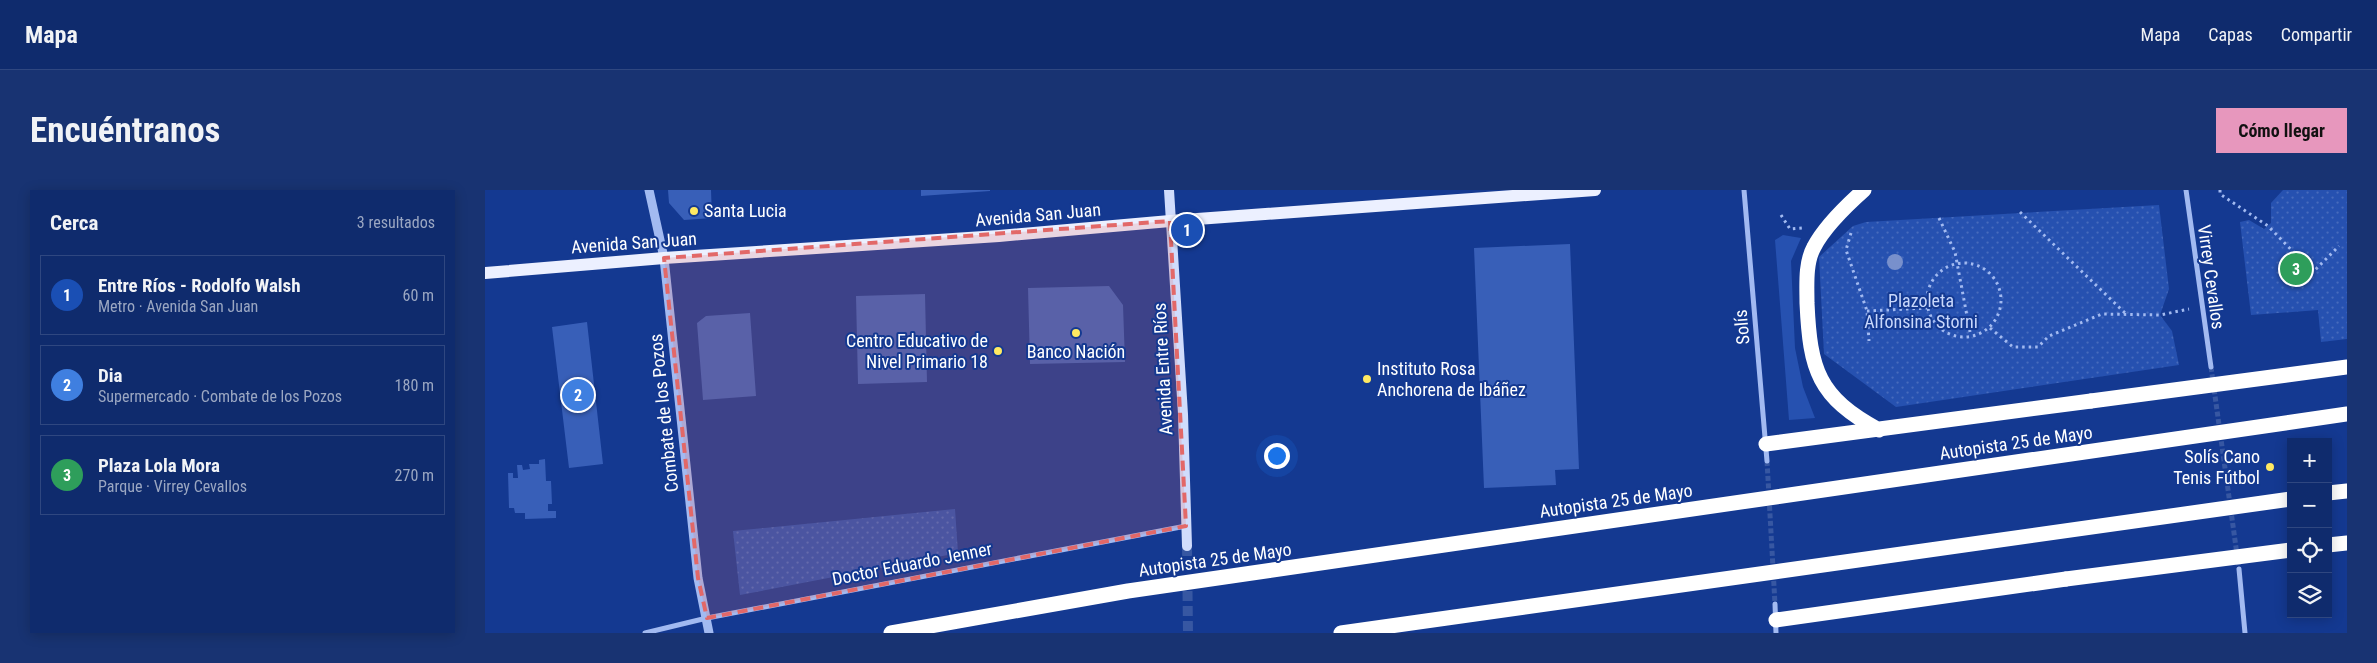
<!DOCTYPE html>
<html lang="es">
<head>
<meta charset="utf-8">
<style>
  :root { --surface:#0f2b6d; --page:#183372; --text:#f1f3f6; --muted:#9ba7c2; --line:#2f4780; --accent:#e797bd }
  body { margin:0; font-family:"Roboto Condensed",sans-serif; background:var(--page); color:var(--text) }
  .controls { position:absolute; right:15px; bottom:15px; display:grid; overflow:hidden; border-radius:0px; box-shadow:0 2px 12px #0003 }
  .controls button { width:45px; height:45px; display:grid; place-items:center; padding:0; border:0; border-bottom:1px solid var(--line); background:var(--surface); color:var(--text); font:25px sans-serif }
  .you { position:absolute; left:791px; top:265px; width:18px; height:18px; margin:-12px; border:4px solid #fff; border-radius:50%; background:#1a73e8; box-shadow:0 0 0 8px #1a73e833 }
  .badge { display:grid; place-items:center; width:32px; height:32px; border-radius:50%; background:var(--accent); color:#fff; font-size:16px; font-weight:700 }
  .pin { position:absolute; translate:-50% -50%; border:2px solid #fff; box-shadow:0 1px 5px #0006 }
  .list { margin:0; padding:0; list-style:none }
  h2 { display:flex; justify-content:space-between; align-items:center; height:65px; margin:0; padding:0 20px; font-size:21px }
  h2 small { font-size:16px; font-weight:400; color:var(--muted) }
  .list li { display:grid; grid-template-columns:32px 1fr auto; gap:15px; align-items:center; box-sizing:border-box; height:80px; margin:0 10px 10px; padding:0 10px; border:1px solid var(--line); border-radius:0px }
  .list b { display:block; font-size:19px; white-space:nowrap }
  .list p { margin:0; font-size:16px; white-space:nowrap; color:var(--muted) }
  .list em { font-size:16px; font-style:normal; color:var(--muted) }
  .icon { flex:none; width:28px; height:28px; fill:none; stroke:currentColor; stroke-width:2; stroke-linecap:round; stroke-linejoin:round }
  .map { position:relative; flex:none; width:1862px; height:443px; overflow:hidden; border-radius:0px }
  header { display:flex; align-items:center; gap:30px; box-sizing:border-box; height:70px; padding:0 25px; background:var(--surface); border-bottom:1px solid var(--line) }
  header strong { font-size:24px }
  nav { display:flex; gap:28px; margin-inline-start:auto; font-size:18px }
  .intro { display:flex; align-items:center; justify-content:space-between; box-sizing:border-box; height:120px; padding:0 30px }
  h1 { margin:0; font-size:35px }
  .button { padding:12px 22px; border-radius:0px; background:var(--accent); color:#111; font-size:18px; font-weight:700 }
  main { display:flex; gap:30px; padding:0 30px }
  aside { flex:1; background:var(--surface); border-radius:0px; box-shadow:0 2px 12px #0003 }
  .map>svg:first-child { display:block }
  .grass { fill:#2651b0 }
  .park { fill:url(#park-dots) }
  .building { fill:#385fb8 }
  .lines { fill:none; stroke-linecap:round; stroke-linejoin:round }
  .minor-tunnel { stroke:#3757a2; stroke-width:5; stroke-dasharray:5 2.5; stroke-linecap:butt }
  .secondary-tunnel { stroke:#3757a2; stroke-width:10; stroke-dasharray:10 5; stroke-linecap:butt }
  .path { stroke:#a2baf1; stroke-width:3; stroke-dasharray:2.5 4; stroke-linecap:butt }
  .minor { stroke:#a2baf1; stroke-width:5 }
  .tertiary { stroke:#a2baf1; stroke-width:9 }
  .secondary { stroke:#d0dcfc; stroke-width:10 }
  .primary { stroke:#ecf0ff; stroke-width:12 }
  .motorway { stroke:#fff; stroke-width:15 }
  .motorway-bridge { stroke:#fff; stroke-width:15 }
  .tree { fill:#7890cc }
  .marked { fill:#e26868; fill-opacity:0.2; stroke:#e26868; stroke-width:4; stroke-dasharray:10 6; stroke-linejoin:round }
  .poi-dot { fill:#ffe962; stroke:#143991; stroke-width:2 }
  .labels { text-anchor:middle; stroke-width:4; stroke-linejoin:round; paint-order:stroke }
  .poi-label { font-size:18px; fill:#fff; stroke:#143991; text-anchor:start }
  .street-label { font-size:18px; fill:#fff; stroke:#143991 }
  .park-label { font-size:18px; fill:#c9d8fc; stroke:#143991 }
</style>
</head>
<body>
<header>
<strong>Mapa</strong>
<nav><a>Mapa</a><a>Capas</a><a>Compartir</a></nav>
</header>
<div class="intro"><h1>Encuéntranos</h1><a class="button">Cómo llegar</a></div>
<main>
<aside>
<h2>Cerca<small>3 resultados</small></h2>
<ul class="list">
<li><span class="badge" style="background:#1a4fb4">1</span><div><b>Entre Ríos - Rodolfo Walsh</b><p>Metro · Avenida San Juan</p></div><em>60 m</em></li>
<li><span class="badge" style="background:#3f7fe0">2</span><div><b>Dia</b><p>Supermercado · Combate de los Pozos</p></div><em>180 m</em></li>
<li><span class="badge" style="background:#2e9e5b">3</span><div><b>Plaza Lola Mora</b><p>Parque · Virrey Cevallos</p></div><em>270 m</em></li>
</ul>
</aside>
<div class="map">
<svg width="1862" height="443" viewBox="0 0 1862 443">
  <defs>
    <pattern id="park-dots" width="8" height="8" patternUnits="userSpaceOnUse" patternTransform="scale(1.25)"><rect width="8" height="8" fill="#2651b0"/><path d="M2 2h.1M6 6h.1" fill="none" stroke="#476bbc" stroke-width="1.8" stroke-linecap="round"/></pattern>
  </defs>
  <rect width="100%" height="100%" fill="#143991"/>
  <path class="grass" d="M1298,45L1316,48L1306,71L1310,158L1318,197L1330,228L1304,230L1290,50Z"/>
  <path class="park" d="M1798,0H1862V149L1836,152L1833,120L1766,125L1755,32L1764,30L1779,39L1786,33V13Z
    M1674,15L1684,99L1675,125L1687,141L1694,175L1411,217L1339,164L1334,67L1368,36L1381,32Z
    M470,319L473,363L255,405L248,341Z"/>
  <path class="building" d="M183,0H226L227,28L199,30L184,13Z
    M436,0H505V1L436,6Z
    M1085,54L1094,279L1070,280L1071,295L999,298L989,58Z
    M624,96L638,115L640,172L545,174L543,98Z
    M440,104L442,192L373,194L371,106Z
    M265,123L271,206L218,210L212,133L221,126Z
    M102,132L118,274L84,278L67,137Z
    M60,269L61,291H66L67,314H63V321H71V328L40,329V323H30L29,318H24L23,283H28V288H33L32,275H37L38,280L45,279L44,274H54V270Z"/>
  <g class="lines">
    <path class="minor-tunnel" d="M1726,177L1754,379
      M1282,271L1290,414"/>
    <path class="secondary-tunnel" d="M702,356L703,443"/>
    <path class="path" d="M1735,0V4L1783,36L1828,82L1854,56
      M1535,22L1640,123
      M1296,25L1305,39L1317,38
      M1454,28L1470,62L1485,142
      M1366,43L1361,60L1382,121L1384,151
      M1442 110a37 37 0 1 1 74 0a37 37 0 1 1-74 0Z
      M1795,84L1813,66
      M1382,121L1442,118
      M1505,138L1528,157H1553L1564,146L1617,124L1675,125L1704,119"/>
    <path class="minor" d="M1259,0L1282,271
      M1701,0L1726,177
      M1754,379L1760,443
      M1290,414L1291,443
      M160,443L222,428L701,336"/>
    <path class="tertiary" d="M164,0L179,68L213,388L224,443"/>
    <path class="secondary" d="M684,0L698,224L702,356"/>
    <path class="primary" d="M0,83L179,68L514,46L685,31L1110,0"/>
    <path class="motorway" d="M1379,0C1361,16 1340,36 1329,57C1320,73 1322,96 1322,113C1325,180 1333,207 1394,240
      M1281,254L1606,211
      M1843,303L1862,301
      M1843,355L1862,353
      M1291,430L1581,389"/>
    <path class="motorway-bridge" d="M1606,211L1862,177
      M1581,389L1806,360
      M406,443L643,401L1862,224
      M856,443L1806,309"/>
  </g>
  <circle class="tree" cx="1410" cy="72" r="8"/>
  <path class="marked" d="M685,31L701,336L222,428L213,388L179,68Z"/>
  <g class="poi-dot">
    <circle cx="209" cy="21" r="5"/>
    <circle cx="591" cy="143" r="5"/>
    <circle cx="513" cy="161" r="5"/>
    <circle cx="882" cy="189" r="5"/>
    <circle cx="1785" cy="277" r="5"/>
  </g>
  <g class="labels">
    <g class="poi-label">
      <text x="219" y="27">Santa Lucia</text>
      <text x="503" y="157" text-anchor="end">Centro Educativo de<tspan x="503" dy="21">Nivel Primario 18</tspan></text>
      <text x="591" y="168" text-anchor="middle">Banco Nación</text>
      <text x="892" y="185">Instituto Rosa<tspan x="892" dy="21">Anchorena de Ibáñez</tspan></text>
      <text x="1775" y="273" text-anchor="end">Solís Cano<tspan x="1775" dy="21">Tenis Fútbol</tspan></text>
    </g>
    <g class="street-label">
      <text transform="translate(553 25) rotate(-5)" y="6">Avenida San Juan</text>
      <text transform="translate(149 53) rotate(-4)" y="6">Avenida San Juan</text>
      <text transform="translate(1726 87) rotate(82)" y="6">Virrey Cevallos</text>
      <text transform="translate(1257 137) rotate(-95)" y="6">Solís</text>
      <text transform="translate(678 179) rotate(-93)" y="6">Avenida Entre Ríos</text>
      <text transform="translate(179 223) rotate(-96)" y="6">Combate de los Pozos</text>
      <text transform="translate(1531 253) rotate(-8)" y="6">Autopista 25 de Mayo</text>
      <text transform="translate(1131 311) rotate(-8)" y="6">Autopista 25 de Mayo</text>
      <text transform="translate(730 370) rotate(-8)" y="6">Autopista 25 de Mayo</text>
      <text transform="translate(427 374) rotate(-11)" y="6">Doctor Eduardo Jenner</text>
    </g>
    <g class="park-label">
      <text x="1436" y="117">Plazoleta<tspan x="1436" dy="21">Alfonsina Storni</tspan></text>
    </g>
  </g>
</svg>
<div class="controls">
<button>+</button>
<button>−</button>
<button><svg class="icon" aria-label="locate" viewBox="0 0 24 24"><circle cx="12" cy="12" r="6"/><path d="M12 2v4M12 18v4M2 12h4M18 12h4"/></svg></button>
<button><svg class="icon" aria-label="layers" viewBox="0 0 24 24"><path d="M12 4l9 5-9 5-9-5zM3 14l9 5 9-5"/></svg></button>
</div>
<div class="you"></div>
<div class="pin badge" style="left:702px;top:40px;background:#1a4fb4">1</div>
<div class="pin badge" style="left:93px;top:205px;background:#3f7fe0">2</div>
<div class="pin badge" style="left:1811px;top:79px;background:#2e9e5b">3</div>
</div>
</main>
</body>
</html>
